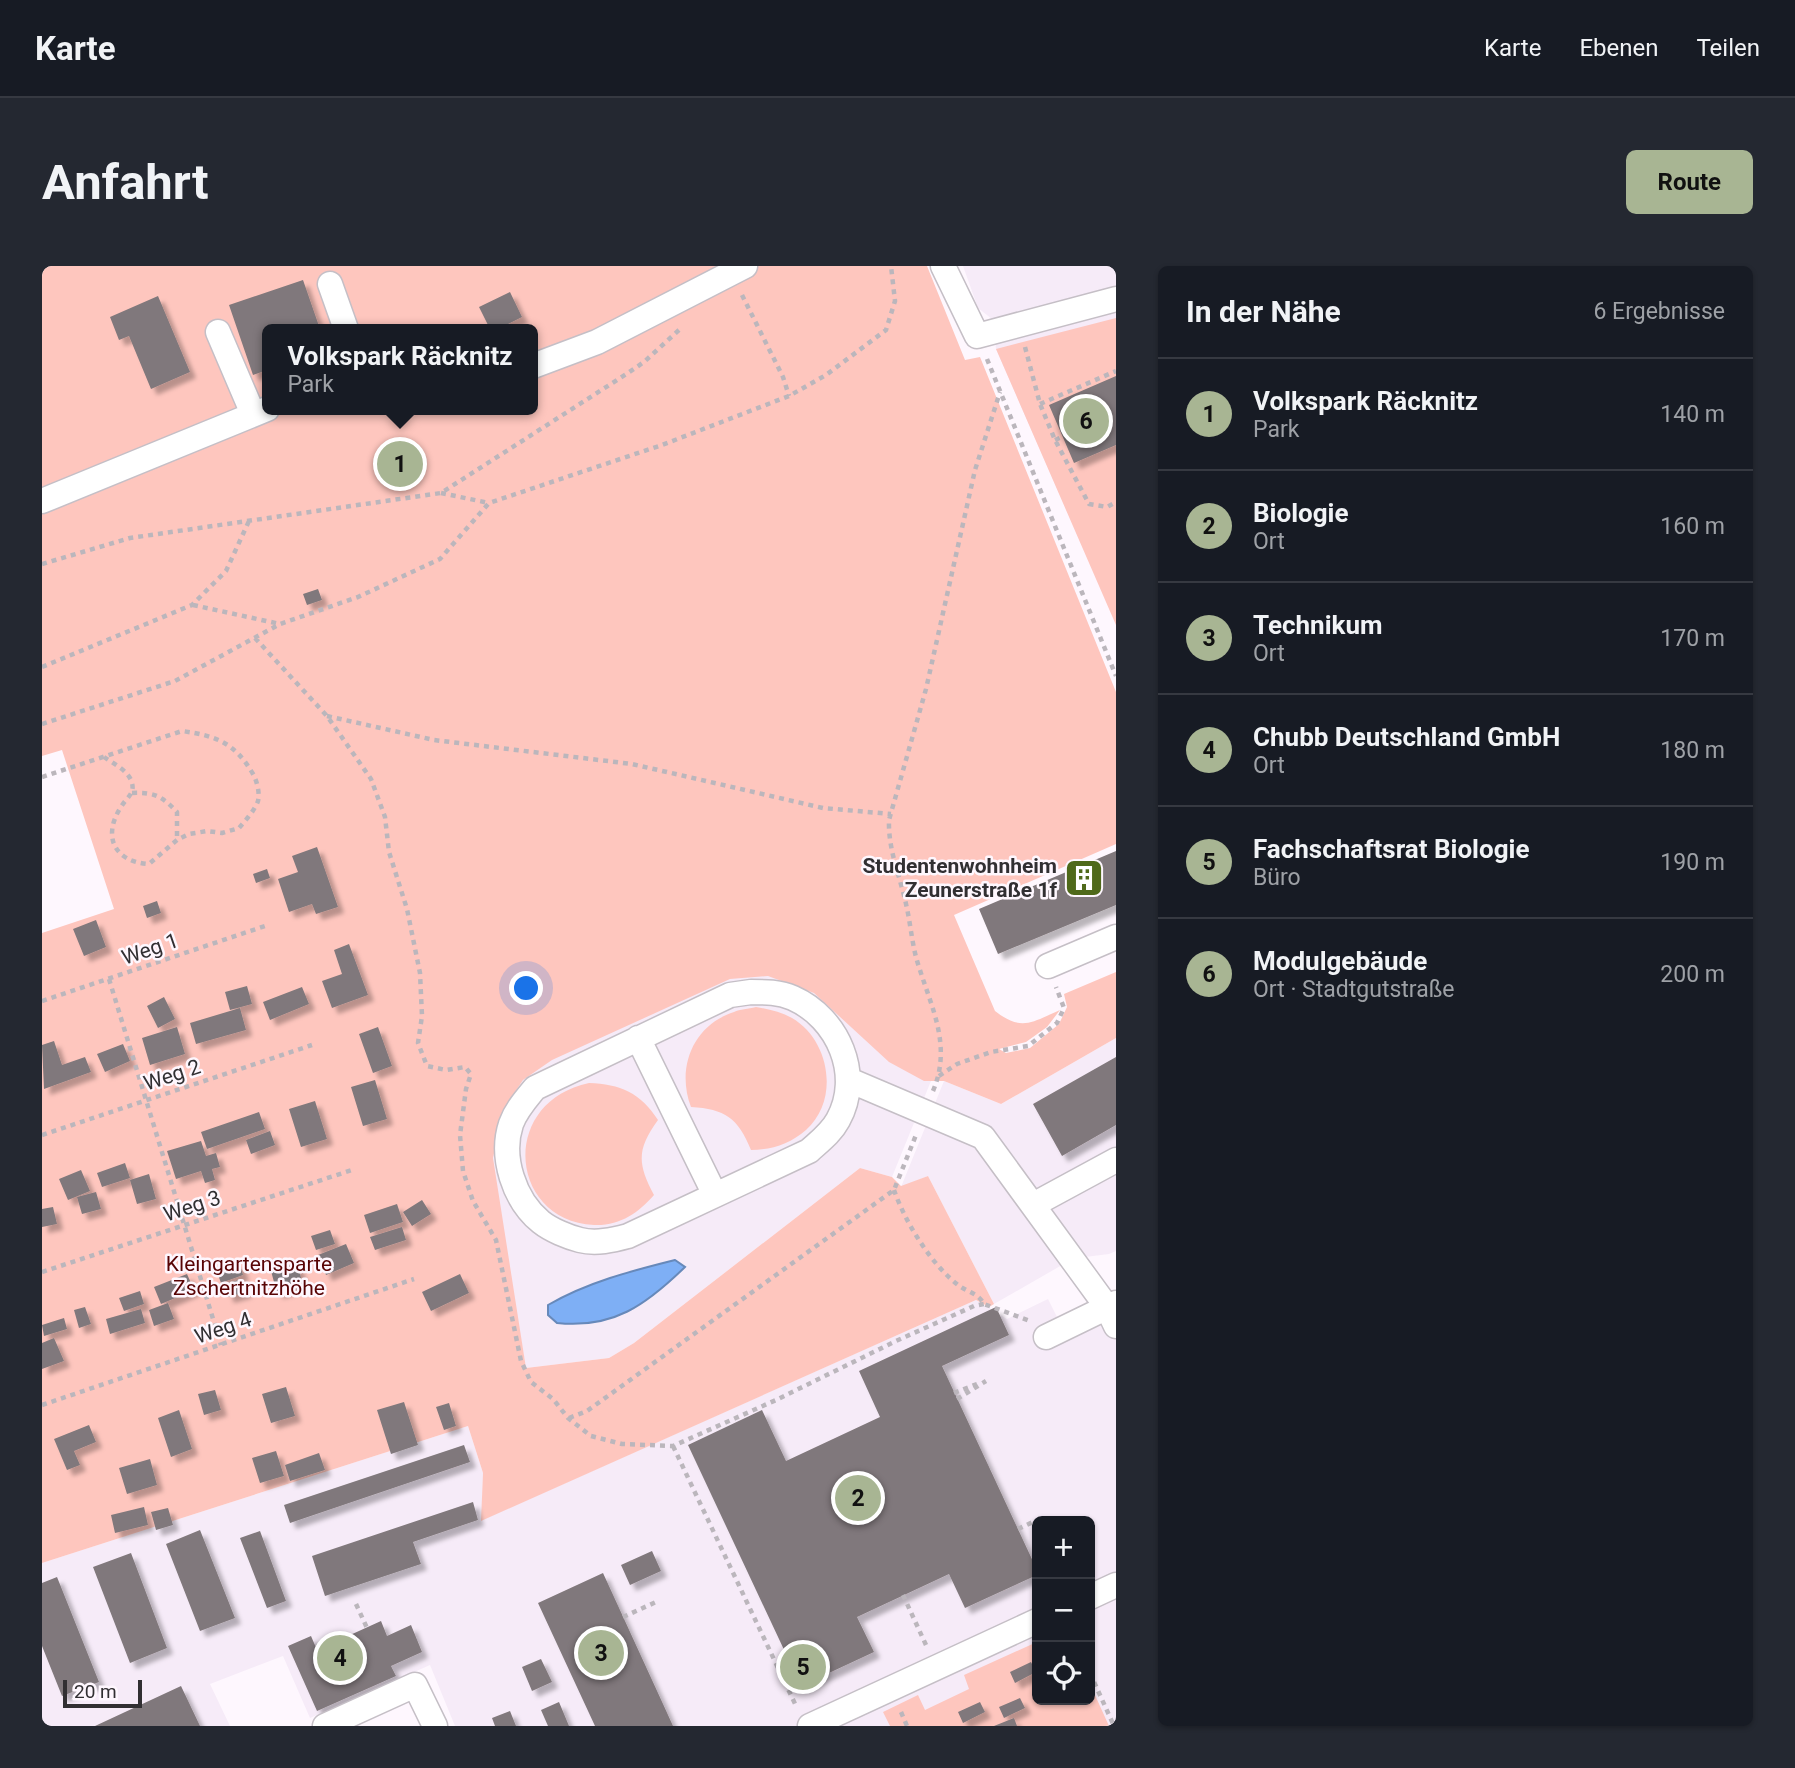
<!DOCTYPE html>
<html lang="de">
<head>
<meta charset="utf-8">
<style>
  :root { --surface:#171b24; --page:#242831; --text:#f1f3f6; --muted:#9ea1a6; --line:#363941; --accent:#a8b593 }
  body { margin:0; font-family:Roboto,sans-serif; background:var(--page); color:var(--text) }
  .controls { position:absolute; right:21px; bottom:21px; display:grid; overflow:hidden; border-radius:10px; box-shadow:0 2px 5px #0004 }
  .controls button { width:63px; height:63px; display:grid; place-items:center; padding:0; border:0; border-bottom:2px solid var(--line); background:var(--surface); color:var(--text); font:35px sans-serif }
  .scale { position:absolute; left:21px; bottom:18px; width:79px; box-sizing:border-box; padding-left:7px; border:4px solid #312f32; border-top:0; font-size:19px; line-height:24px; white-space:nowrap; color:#312f32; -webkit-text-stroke:5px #fef7fe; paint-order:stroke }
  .you { position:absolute; left:485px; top:723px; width:24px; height:24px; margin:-18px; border:5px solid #fff; border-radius:50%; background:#1a73e8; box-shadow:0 0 0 10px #1a73e833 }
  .badge { display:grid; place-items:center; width:46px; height:46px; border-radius:50%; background:var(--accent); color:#111; font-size:23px; font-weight:700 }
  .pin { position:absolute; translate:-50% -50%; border:4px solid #fff; box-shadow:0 2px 7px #0006 }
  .popup { position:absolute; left:220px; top:58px; width:276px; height:91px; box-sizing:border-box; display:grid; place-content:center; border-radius:10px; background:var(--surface); filter:drop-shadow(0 2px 5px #0005); font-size:23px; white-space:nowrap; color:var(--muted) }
  .popup b { font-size:26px; color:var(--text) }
  .popup::after { content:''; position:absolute; left:50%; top:100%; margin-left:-14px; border:14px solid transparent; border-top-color:var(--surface) }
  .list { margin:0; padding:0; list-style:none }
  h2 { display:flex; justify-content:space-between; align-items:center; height:91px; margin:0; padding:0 28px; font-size:30px }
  h2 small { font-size:23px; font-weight:400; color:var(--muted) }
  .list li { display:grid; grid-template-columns:46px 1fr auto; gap:21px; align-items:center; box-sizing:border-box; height:112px; padding:0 28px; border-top:2px solid var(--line) }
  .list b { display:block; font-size:26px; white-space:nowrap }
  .list p { margin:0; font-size:23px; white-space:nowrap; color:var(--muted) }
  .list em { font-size:23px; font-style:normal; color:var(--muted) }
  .icon { flex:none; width:38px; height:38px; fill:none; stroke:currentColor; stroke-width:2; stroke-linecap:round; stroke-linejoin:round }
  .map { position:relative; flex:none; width:1074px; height:1460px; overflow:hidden; border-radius:10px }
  header { display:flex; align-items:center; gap:42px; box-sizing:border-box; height:98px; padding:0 35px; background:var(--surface); border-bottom:2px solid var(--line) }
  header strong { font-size:33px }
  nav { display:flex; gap:38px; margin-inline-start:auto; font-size:24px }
  .intro { display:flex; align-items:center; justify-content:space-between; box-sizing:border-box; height:168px; padding:0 42px }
  h1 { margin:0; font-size:49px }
  .button { padding:18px 32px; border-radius:10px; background:var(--accent); color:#111; font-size:24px; font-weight:700 }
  main { display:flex; gap:42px; padding:0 42px }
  aside { flex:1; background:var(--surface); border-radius:10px; box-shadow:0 2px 5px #0004 }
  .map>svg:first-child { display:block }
  .built { fill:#f6ebf8; fill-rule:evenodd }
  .green { fill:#fec6be; fill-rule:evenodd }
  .water { fill:#7eaff5; stroke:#6789ba; stroke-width:2 }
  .building { fill:#80787b; filter:url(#shadow) }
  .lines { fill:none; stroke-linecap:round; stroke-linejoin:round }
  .minor-casing { stroke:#c5bfc6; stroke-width:27 }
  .path { stroke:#bbb6bc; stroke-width:4.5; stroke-dasharray:5 5; stroke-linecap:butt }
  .minor { stroke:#fff; stroke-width:24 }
  .labels { text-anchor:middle; stroke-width:5; stroke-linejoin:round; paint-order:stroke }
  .poi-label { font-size:21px; font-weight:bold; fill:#312f32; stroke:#fef7fe; text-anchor:end }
  .street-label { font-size:21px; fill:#312f32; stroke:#fef7fe }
  .park-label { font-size:21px; fill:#580304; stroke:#fef7fe }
</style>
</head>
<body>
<header>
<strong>Karte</strong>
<nav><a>Karte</a><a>Ebenen</a><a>Teilen</a></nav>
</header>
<div class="intro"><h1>Anfahrt</h1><a class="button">Route</a></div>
<main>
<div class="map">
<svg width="1074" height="1460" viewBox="0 0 1074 1460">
  <defs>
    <filter id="shadow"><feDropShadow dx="6" dy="6" stdDeviation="2" flood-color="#0004"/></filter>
  </defs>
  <rect width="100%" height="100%" fill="#fef7fe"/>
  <path class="built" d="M921,0H1074V357L954,83L950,53L936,42Z
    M716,664L891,810L850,911L818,902L592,1077L567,1092L484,1102L435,817Z
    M1074,772V985L1067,988L1043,991L1041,987L952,1038L886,910L859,921L902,815L959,838Z
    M1074,1027V1460H413L388,1399L268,1452L241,1390L168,1418L188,1460H0V1297L426,1160L441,1207L440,1254L934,1034L965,1053L1006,1033L1018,1057ZM995,1255H1048V1434H995Z"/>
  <path class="green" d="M0,0H885L923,94L938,91L1074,426V578L912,649L953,745C980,766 990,756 1018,744L1005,761L984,776L957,783L964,787L988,782L1017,758L1025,741L1022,728L1074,706V772L959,838L902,815H882L847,796L772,727L726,710L688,713L510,794L481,814L461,844L451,892L484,1102L567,1092L592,1077L818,902L850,911L859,920L886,910L952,1038L947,1041L934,1034L439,1255L441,1207L426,1160L0,1297V667L72,643L20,484L0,490ZM225,63H491V144H225Z
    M1074,52V359L954,83Z
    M714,741C726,743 739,746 750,752C788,774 798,834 764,864C748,878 729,884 709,884C696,852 683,843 649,841C634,802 651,759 692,746C698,743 706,743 714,741Z
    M547,817C578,818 599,827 616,854C595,883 595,897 612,929C596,947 578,960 552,959C466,954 457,836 547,817Z
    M995,1376V1434H1048V1418L1067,1460H848L841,1446L876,1429L883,1444L927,1423L922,1409Z"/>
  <path class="water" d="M633,994L643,1001C604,1039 571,1063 515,1057L506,1049V1039C546,1016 589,1005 633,994Z"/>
  <path class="building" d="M261,14L278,63H225V104L211,109L187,39Z
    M468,26L480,51L456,63H448L437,41Z
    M116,30L148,106L109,123L87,70L77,74L68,51Z
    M1074,110V179L1032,197L1007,139Z
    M276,323L280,334L265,339L261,328Z
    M275,581L296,641L274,648L270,638L247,646L236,613L256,606L250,590Z
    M1074,585V639L956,688L937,643Z
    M225,603L228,612L214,617L211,608Z
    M115,635L119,647L105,652L101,640Z
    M54,654L64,681L42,690L31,663Z
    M307,678L326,729L290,742L280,715L300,708L292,684Z
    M205,720L210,738L188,744L183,726Z
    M260,721L267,738L228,754L221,736Z
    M122,731L133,753L116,762L105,740Z
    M198,742L204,764L154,778L148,757Z
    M135,761L143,788L108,799L100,772Z
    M336,761L350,800L331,807L317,768Z
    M12,775L20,799L43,791L49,806L2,823L0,779Z
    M81,778L88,795L63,806L55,788Z
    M1074,791V859L1020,890L991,838Z
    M333,814L345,853L321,860L309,821Z
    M273,835L285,873L259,881L247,843Z
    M217,846L223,863L165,883L159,866Z
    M228,865L233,879L209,888L204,874Z
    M159,875L164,890L174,887L178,901L170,903L173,914L163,917L159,905L134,913L125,885Z
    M83,897L88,912L60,921L55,907Z
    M39,904L48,925L26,934L17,913Z
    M107,908L114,933L95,938L88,914Z
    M54,926L59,943L40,948L35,931Z
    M380,934L389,948L370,960L361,946Z
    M355,938L361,956L328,967L322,949Z
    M11,941L15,958L0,961V943Z
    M360,961L364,974L333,984L328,971Z
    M288,964L293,978L274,984L269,970Z
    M304,978L312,997L284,1009L276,989Z
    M197,996L201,1009L179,1017L174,1003Z
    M255,997L261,1019L235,1027L229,1005Z
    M145,1008L152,1024L119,1038L112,1021Z
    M418,1008L427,1027L389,1045L380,1026Z
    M200,1013L204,1026L186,1031L182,1018Z
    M98,1025L102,1038L82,1045L77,1032Z
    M126,1037L132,1053L112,1060L107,1044Z
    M43,1041L49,1058L37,1062L32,1044Z
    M954,1041L967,1069L900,1100L995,1304V1309L923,1342L907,1308L815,1351L832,1386L759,1420L646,1179L720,1144L744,1195L838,1151L817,1105Z
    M99,1043L103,1057L68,1068L64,1053Z
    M22,1052L25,1063L2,1070L0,1059Z
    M12,1072L22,1095L0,1103V1077Z
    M244,1121L253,1150L229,1157L220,1128Z
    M173,1124L179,1144L162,1149L156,1128Z
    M362,1136L376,1179L349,1188L335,1144Z
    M407,1137L414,1160L402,1164L394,1141Z
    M137,1144L150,1183L129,1191L116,1152Z
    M47,1159L54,1176L32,1185L38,1199L25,1204L12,1173Z
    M422,1179L428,1196L248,1257L242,1239Z
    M234,1185L242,1210L218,1217L210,1192Z
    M277,1187L283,1204L248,1215L243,1199Z
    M108,1193L115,1219L85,1228L77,1202Z
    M431,1236L436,1254L371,1276L379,1298L283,1330L270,1290Z
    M102,1241L106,1259L73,1267L69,1249Z
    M126,1242L131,1259L114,1264L109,1246Z
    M158,1264L193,1352L158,1365L124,1278Z
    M218,1265L244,1335L225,1342L198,1272Z
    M610,1285L619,1305L588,1319L579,1299Z
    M89,1287L125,1382L88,1397L51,1301Z
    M561,1307L621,1438L631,1460H553L496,1337Z
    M15,1311L57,1416L20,1430L0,1380V1317Z
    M339,1355L345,1370L369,1359L380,1386L349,1400L354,1410L275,1445L246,1380L269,1370L275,1384Z
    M499,1393L510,1416L490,1425L480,1401Z
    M989,1396L994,1406L973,1417L968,1406Z
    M139,1420L158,1460H53Z
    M978,1432L983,1442L962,1452L957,1441Z
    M517,1436L527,1460H506L499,1444Z
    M938,1436L943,1446L921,1457L916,1446Z
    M468,1445L474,1460H453L450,1452Z
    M972,1452L975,1460H952Z"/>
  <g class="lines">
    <g class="minor-casing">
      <path id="minor" d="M901,0L935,70L1074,33
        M288,18L304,63
        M176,66L211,148
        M491,100L555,76L703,0
        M0,235L225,143
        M1006,700L1074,671
        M709,726C724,726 737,726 751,732C796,752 821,809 796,854C789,867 778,875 767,885L586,970C571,974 554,978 538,974C526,971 509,964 499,956C472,934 458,891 469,858C474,844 484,833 493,822L688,729Z
        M596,772L673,929
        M807,814L941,871L1065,1041L1074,1060
        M991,939L1074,894
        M1004,1071L1074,1037
        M1048,1331L1074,1319
        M283,1460L373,1419L393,1460
        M768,1460L995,1355"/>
    </g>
    <path class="path" d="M700,29L741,111L747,130
      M983,81L998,138L1013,174L1047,238L1065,241L1074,236
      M945,93L1074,410
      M998,138L1074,105
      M1013,174L1020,171
      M399,227L447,237
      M0,298L88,272L399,227L586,107L602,96L637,64
      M151,339L238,358
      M213,372L285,450L329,513L343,551L347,586L365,643L378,707L380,750L376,777L385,800L404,804L423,801L429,808L424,823L418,869L421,905L431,935L454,974L479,1095L489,1116L511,1133L526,1152L549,1170L580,1178L631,1180L734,1134L854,1075L932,1040L942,1038
      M0,401L150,339L184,305L207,255
      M285,450L392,474L590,498L781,542L849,548
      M0,458L133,415L238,358L316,331L398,293L447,237L620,179L747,130L784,109L844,64L853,35L849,0
      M0,511L140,465C175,470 193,477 211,508C215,515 218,527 216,535C213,544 203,555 197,562L180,567L165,565L147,568L135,574L107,598C72,596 60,570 79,541C84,532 93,528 90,517C87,505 72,498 62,491
      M90,527C112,526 120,530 135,546V573
      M67,713L179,1079
      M0,735L226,659
      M897,810L915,798L949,786L986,780L1015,757L1022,742L1014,721
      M891,825C910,780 890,743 877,701C870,681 869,659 864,638C858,610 846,584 847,554L884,423L933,204L958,126
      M0,869L270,779
      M852,924C863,956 889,998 916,1019C925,1026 936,1027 942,1038L988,1055
      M0,1006L310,904
      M912,1127L935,1118
      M915,1133L944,1115
      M0,1139L372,1013
      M527,1152L545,1145L852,924L874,869
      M631,1180L755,1442
      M976,1263L991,1256
      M861,1329L884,1379
      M314,1338L325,1362
      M581,1351L614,1336
      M1048,1407L1072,1460
      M859,1446L865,1460"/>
    <use href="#minor" class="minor"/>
  </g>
  <defs>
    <g id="building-square" transform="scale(2.0125)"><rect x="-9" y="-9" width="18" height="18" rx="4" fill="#4f691a" stroke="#fef7fe"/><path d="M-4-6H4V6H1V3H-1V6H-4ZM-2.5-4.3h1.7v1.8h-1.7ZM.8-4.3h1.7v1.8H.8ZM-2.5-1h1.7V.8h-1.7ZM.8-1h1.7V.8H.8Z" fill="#fff"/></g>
  </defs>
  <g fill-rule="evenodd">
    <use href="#building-square" x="1042" y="612"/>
  </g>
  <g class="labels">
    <g class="poi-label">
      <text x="1015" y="607">Studentenwohnheim<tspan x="1015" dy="24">Zeunerstraße 1f</tspan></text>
    </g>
    <g class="street-label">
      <text transform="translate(108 683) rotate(-19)" y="7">Weg 1</text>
      <text transform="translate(130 809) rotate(-18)" y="7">Weg 2</text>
      <text transform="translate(150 940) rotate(-18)" y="7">Weg 3</text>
      <text transform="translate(181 1062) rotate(-19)" y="7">Weg 4</text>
    </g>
    <g class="park-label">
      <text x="207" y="1005">Kleingartensparte<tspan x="207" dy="24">Zschertnitzhöhe</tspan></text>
    </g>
  </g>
</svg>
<div class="controls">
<button>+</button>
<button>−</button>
<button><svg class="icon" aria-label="locate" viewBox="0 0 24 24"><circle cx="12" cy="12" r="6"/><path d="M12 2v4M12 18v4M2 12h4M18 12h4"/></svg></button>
</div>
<div class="scale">20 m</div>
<div class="you"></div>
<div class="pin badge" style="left:358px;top:198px">1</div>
<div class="popup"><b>Volkspark Räcknitz</b>Park</div>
<div class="pin badge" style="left:816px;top:1232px">2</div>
<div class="pin badge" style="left:559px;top:1387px">3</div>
<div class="pin badge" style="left:298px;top:1392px">4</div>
<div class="pin badge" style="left:761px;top:1401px">5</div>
<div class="pin badge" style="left:1044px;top:155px">6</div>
</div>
<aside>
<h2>In der Nähe<small>6 Ergebnisse</small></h2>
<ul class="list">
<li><span class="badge">1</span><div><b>Volkspark Räcknitz</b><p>Park</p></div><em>140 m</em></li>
<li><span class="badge">2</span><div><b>Biologie</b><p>Ort</p></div><em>160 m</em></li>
<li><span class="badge">3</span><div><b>Technikum</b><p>Ort</p></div><em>170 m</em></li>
<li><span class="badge">4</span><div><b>Chubb Deutschland GmbH</b><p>Ort</p></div><em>180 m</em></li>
<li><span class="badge">5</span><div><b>Fachschaftsrat Biologie</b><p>Büro</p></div><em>190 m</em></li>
<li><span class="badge">6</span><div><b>Modulgebäude</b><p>Ort · Stadtgutstraße</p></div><em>200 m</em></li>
</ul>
</aside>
</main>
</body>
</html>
